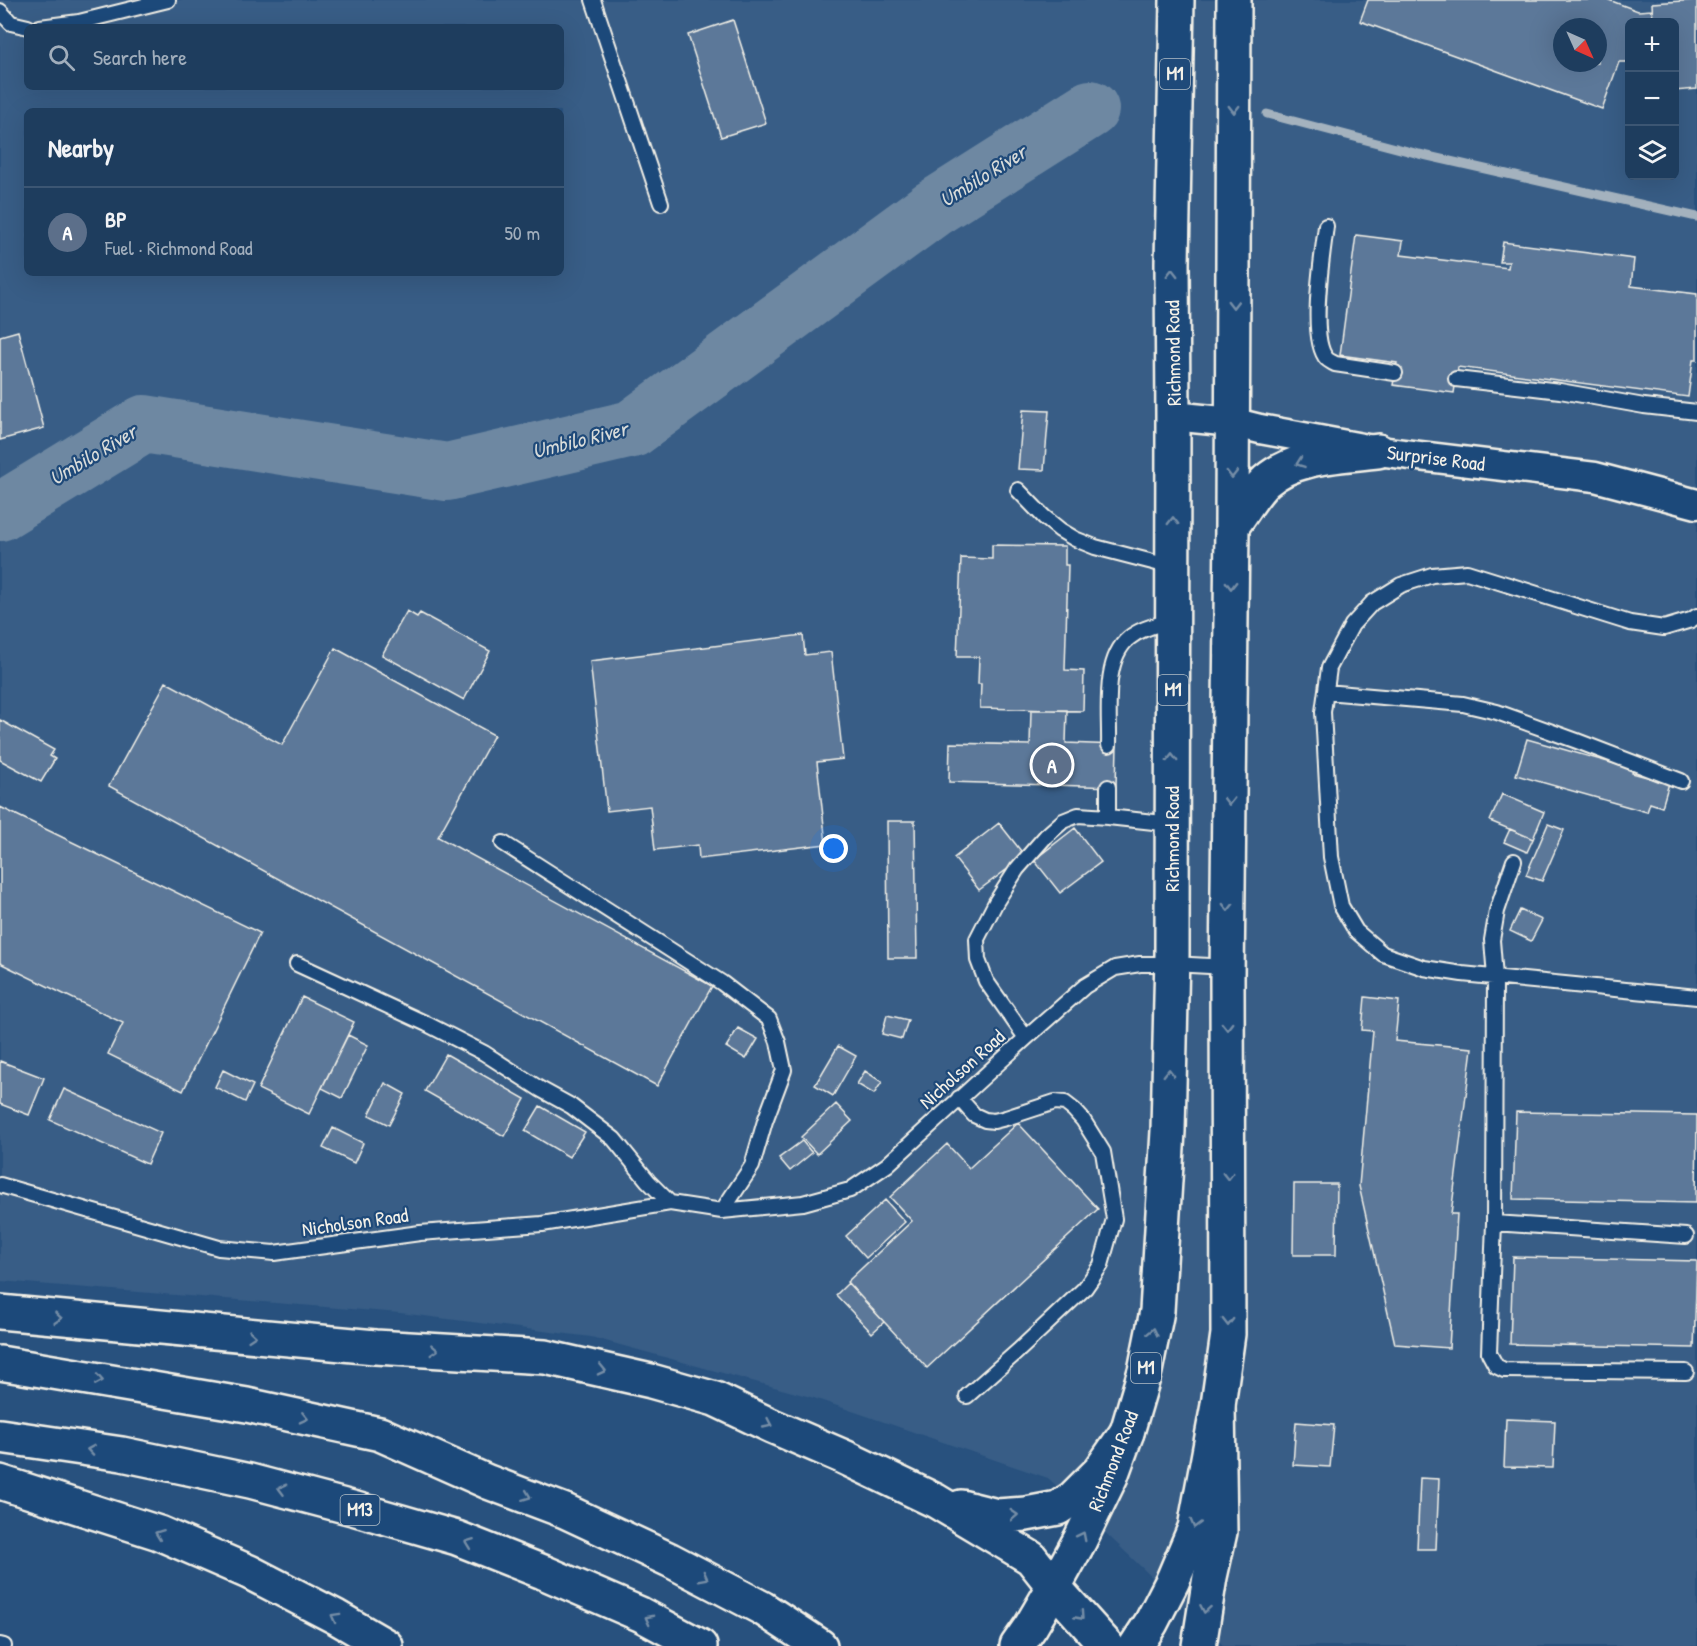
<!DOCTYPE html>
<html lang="en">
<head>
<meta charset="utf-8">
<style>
  :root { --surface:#1e3d5e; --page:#2b4867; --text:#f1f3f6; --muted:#a1aebc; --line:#3c5673; --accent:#ffd166 }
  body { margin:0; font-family:"Patrick Hand",sans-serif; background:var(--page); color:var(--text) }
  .controls { position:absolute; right:18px; top:18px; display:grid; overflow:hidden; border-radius:9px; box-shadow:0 6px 24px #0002 }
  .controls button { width:54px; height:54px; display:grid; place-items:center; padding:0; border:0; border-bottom:2px solid var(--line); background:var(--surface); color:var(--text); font:30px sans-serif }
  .compass { position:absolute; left:1553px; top:18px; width:54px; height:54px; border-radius:50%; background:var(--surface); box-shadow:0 6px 24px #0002; rotate:135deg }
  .you { position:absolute; left:834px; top:849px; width:21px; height:21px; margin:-15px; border:4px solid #fff; border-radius:50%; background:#1a73e8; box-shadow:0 0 0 9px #1a73e833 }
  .badge { display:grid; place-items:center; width:39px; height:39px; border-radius:50%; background:var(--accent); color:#fff; font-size:20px; font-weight:700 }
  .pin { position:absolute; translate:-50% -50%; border:3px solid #fff; box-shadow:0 2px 6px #0006 }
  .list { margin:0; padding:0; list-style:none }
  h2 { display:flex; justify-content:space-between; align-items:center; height:78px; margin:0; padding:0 24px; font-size:26px }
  h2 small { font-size:20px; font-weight:400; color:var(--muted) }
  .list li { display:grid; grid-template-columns:39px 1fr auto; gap:18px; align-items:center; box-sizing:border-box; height:90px; padding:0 24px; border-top:2px solid var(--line) }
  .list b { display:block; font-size:22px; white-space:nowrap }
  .list p { margin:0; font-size:20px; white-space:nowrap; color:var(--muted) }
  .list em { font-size:20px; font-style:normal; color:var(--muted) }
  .icon { flex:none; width:33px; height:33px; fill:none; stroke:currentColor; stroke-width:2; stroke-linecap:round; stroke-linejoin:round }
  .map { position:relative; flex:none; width:1697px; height:1646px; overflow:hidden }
  .search { position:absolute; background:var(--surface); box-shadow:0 6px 24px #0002; left:24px; top:24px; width:540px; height:66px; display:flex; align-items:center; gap:15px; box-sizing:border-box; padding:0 21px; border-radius:9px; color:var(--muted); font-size:22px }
  .panel { position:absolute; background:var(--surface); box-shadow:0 6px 24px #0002; left:24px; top:108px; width:540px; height:168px; border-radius:9px }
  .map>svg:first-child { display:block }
  .built { fill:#375d86; fill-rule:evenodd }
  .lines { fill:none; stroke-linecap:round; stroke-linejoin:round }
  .stream { stroke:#a4b2be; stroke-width:9 }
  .river { stroke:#6e88a2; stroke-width:58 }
  .building { fill:#5b7899; stroke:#f4f1e8; stroke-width:1.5; fill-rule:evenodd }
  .service-casing { stroke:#f4f1e8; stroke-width:18 }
  .minor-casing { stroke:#f4f1e8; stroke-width:33 }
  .primary-casing { stroke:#f4f1e8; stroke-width:38 }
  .trunk-casing { stroke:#f4f1e8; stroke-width:38 }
  .motorway-casing { stroke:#f4f1e8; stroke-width:38 }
  .service { stroke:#1f4a7a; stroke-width:14 }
  .minor { stroke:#1f4a7a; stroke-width:28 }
  .primary { stroke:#1f4a7a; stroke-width:33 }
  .trunk { stroke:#1f4a7a; stroke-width:33 }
  .motorway { stroke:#1f4a7a; stroke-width:33 }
  .oneway { stroke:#748da6 }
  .labels { text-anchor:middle; stroke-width:4.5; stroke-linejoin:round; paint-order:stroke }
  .shield { fill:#1f4a7a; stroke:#b4bfc7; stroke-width:1.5 }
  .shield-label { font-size:18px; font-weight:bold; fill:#f4f1e8 }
  .street-label { font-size:20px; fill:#f4f1e8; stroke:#1f4a7a }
  .water-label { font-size:21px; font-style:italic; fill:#d9dcda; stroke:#1f4a7a }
</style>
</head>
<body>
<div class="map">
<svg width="1697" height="1646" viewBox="0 0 1697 1646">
  <rect width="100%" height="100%" fill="#28517e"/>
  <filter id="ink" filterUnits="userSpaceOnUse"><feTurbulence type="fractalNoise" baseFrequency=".0167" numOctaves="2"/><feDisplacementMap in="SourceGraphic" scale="12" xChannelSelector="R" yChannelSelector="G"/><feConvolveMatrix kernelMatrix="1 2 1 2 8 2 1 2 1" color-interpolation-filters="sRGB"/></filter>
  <g filter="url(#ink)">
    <path class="built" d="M0,0H1697V1646H1224L1048,1478L814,1398L591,1337L400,1313L0,1281ZM1630,22H1674V176H1630ZM27,27H561V87H27ZM1562,27H1598V63H1562ZM27,111H561V273H27Z"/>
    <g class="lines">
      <path class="stream" d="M1090,109L1109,94
        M1267,114L1419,154L1697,217"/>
      <path class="river" d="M0,512L144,424L447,472L632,429L932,209L1090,109"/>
    </g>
    <path class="building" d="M1368,0H1609L1638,11L1652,10L1653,22H1630V62H1619L1602,109L1360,21ZM1562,27H1598V63H1562Z
      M1697,0V89L1674,91V22H1653L1652,3Z
      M733,20L766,123L721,137L688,35Z
      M1356,235L1403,241L1401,255L1508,268L1509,262H1500L1503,242L1634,259L1631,286L1697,294V360H1693L1688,397L1458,367L1454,393L1393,385L1397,363L1340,355Z
      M18,331L44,428L0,440V336Z
      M1023,410L1049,411L1044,470L1018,469Z
      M992,545L1065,546V565H1068L1065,670L1084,671L1083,711L980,708L981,684H978L979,657H957L961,558L992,559Z
      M407,611L417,617L420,613L490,651L464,700L382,655Z
      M803,635L805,655L831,652L843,759L817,762L826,844L699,859L698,845L655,850L650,806L607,811L590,661Z
      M335,648L494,735L438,837L712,986L657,1086L109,786L166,682L282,745Z
      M1031,710H1067L1066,743L1117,745L1116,787L949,782L950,743L1030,745Z
      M0,720L54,750L50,756L55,759L41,782L0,760Z
      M1527,739L1633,769L1632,773L1669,783L1662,807L1650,803L1647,812L1516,775Z
      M1502,794L1544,812L1533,839L1490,821Z
      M0,807L260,933L183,1091L108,1054L123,1023L0,963Z
      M887,821H915L917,958H888Z
      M999,823L1025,856L979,890L954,858Z
      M1548,824L1564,830L1542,881L1526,875Z
      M1075,828L1101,862L1060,893L1034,860Z
      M1510,829L1533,839L1527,852L1504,842Z
      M1520,910L1542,920L1531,941L1510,931Z
      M302,997L354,1022L309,1114L258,1089Z
      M1365,997L1399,1001L1395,1041L1472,1048L1451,1214H1457L1449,1348L1395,1344L1359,1186L1373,1031L1362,1030Z
      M887,1015L908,1020L902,1039L882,1034Z
      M738,1028L758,1039L746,1059L726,1047Z
      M348,1035L368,1045L342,1098L322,1088Z
      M838,1046L856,1056L833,1096L815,1085Z
      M446,1054L525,1099L504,1136L425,1091Z
      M0,1061L44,1078L29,1115L0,1104Z
      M223,1070L253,1085L245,1102L215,1087Z
      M865,1071L882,1082L874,1094L857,1084Z
      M385,1083L405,1094L389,1125L369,1115Z
      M64,1089L161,1133L147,1164L50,1120Z
      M836,1104L852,1121L817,1154L801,1137Z
      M540,1106L585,1132L569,1157L525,1131Z
      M1516,1112L1697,1115L1696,1203L1513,1199Z
      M1018,1123L1098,1209L927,1368L847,1282L912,1221L890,1197L947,1144L969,1168Z
      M333,1128L363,1143L354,1163L323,1148Z
      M802,1141L812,1153L790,1171L779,1158Z
      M1294,1184H1337L1336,1255H1293Z
      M885,1200L905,1222L866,1258L846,1236Z
      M1513,1257L1697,1261L1694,1348L1510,1344Z
      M848,1283L884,1322L872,1333L836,1295Z
      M1506,1419L1555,1421L1553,1468L1504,1467Z
      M1296,1422L1334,1425L1330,1467L1293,1465Z
      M1420,1478L1439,1479L1436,1549H1417Z"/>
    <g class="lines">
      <g class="service-casing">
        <path id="service" d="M593,0L661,203
          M0,11L11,23L28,27
          M40,27L79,22L168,0
          M1326,226C1323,252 1308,339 1327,359C1329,361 1332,362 1335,364L1395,373
          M1456,379L1560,391L1644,406L1697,412
          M1018,490L1044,517L1060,530L1075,539L1095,547L1172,567
          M1697,616L1691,620L1664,628L1630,623L1467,572L1432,575L1401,585L1372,603L1352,625L1329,668L1323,712L1331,857L1341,906L1356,931L1383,954L1424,968L1462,974L1697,997
          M1326,692L1463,704L1497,712L1577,741L1681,781
          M1109,745C1110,713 1102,660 1129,638C1141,628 1158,625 1173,620
          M1108,787V817L1172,824
          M503,843L722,983L769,1019L778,1042L784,1070L765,1121L752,1166L722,1211
          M1514,861L1497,911L1492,940L1495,977L1494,1223L1489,1353L1496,1366L1504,1370L1686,1372
          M297,964L427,1024L484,1053L540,1089L571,1106L614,1139L648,1181L670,1203
          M1026,1038L986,981L978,960L977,939L996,902L1017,869L1046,836L1063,821L1078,815L1108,817
          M959,1098L974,1115L985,1120L994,1121L1006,1118L1055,1102L1065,1103L1074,1110L1083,1120L1103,1152L1114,1219L1101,1265L1085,1288L1018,1351L967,1396
          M0,1185L219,1248L274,1253L420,1233L542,1224L670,1203L722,1211L803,1203L850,1190L887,1165L1026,1038L1085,986L1115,968L1140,964H1172L1228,967
          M1494,1223L1686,1236
          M0,1645L4,1646"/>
      </g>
      <g class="minor-casing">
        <path id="minor" d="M1173,416L1232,422L1260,429L1378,451L1595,477L1697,504"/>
      </g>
      <g class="primary-casing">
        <path id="primary" d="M1017,1646L1031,1626L1054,1587"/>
      </g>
      <g class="trunk-casing">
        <path id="trunk" d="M1232,526C1243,512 1253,493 1266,481C1296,455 1340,456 1378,451
          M1054,1587L1080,1540L1111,1476L1127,1432L1145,1371L1157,1311L1168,1131L1172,954L1173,416L1172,263L1177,0
          M1136,1646L1151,1623L1172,1582L1195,1528L1218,1405L1228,1334L1227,979L1232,526L1234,0"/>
      </g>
      <g class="motorway-casing">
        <path id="motorway" d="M0,1312L375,1347L545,1357L651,1381L715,1399L772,1426L844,1457L936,1501L1031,1558L1054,1587L1107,1646
          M0,1363L247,1405L380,1434L488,1482L565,1511L670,1560L762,1608L820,1646
          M0,1436L122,1454L250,1481L356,1509L457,1538L543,1572L640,1614L700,1646
          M0,1482L159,1533L249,1572L336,1617L386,1646
          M961,1507L997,1516L1026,1514L1058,1508L1073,1498L1100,1471L1127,1432
          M1199,1646L1210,1577L1220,1532L1218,1405"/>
      </g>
      <use href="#service" class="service"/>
      <use href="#minor" class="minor"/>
      <use href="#primary" class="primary"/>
      <use href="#trunk" class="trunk"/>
      <use href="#motorway" class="motorway"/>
    </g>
    <defs><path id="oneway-chevron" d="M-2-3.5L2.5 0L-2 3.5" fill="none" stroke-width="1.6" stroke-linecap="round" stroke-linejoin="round" transform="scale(1.5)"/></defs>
    <g class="oneway">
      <use href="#oneway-chevron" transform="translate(1234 109) rotate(90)"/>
      <use href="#oneway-chevron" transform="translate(1172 273) rotate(-90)"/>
      <use href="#oneway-chevron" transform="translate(1233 304) rotate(90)"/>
      <use href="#oneway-chevron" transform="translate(1300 463) rotate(160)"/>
      <use href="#oneway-chevron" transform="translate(1232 474) rotate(90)"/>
      <use href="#oneway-chevron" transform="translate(1173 521) rotate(-90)"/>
      <use href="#oneway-chevron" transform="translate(1231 585) rotate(91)"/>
      <use href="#oneway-chevron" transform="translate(1172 758) rotate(-90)"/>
      <use href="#oneway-chevron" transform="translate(1229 801) rotate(91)"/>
      <use href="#oneway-chevron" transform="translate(1228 907) rotate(91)"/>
      <use href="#oneway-chevron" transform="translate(1227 1026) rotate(90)"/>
      <use href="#oneway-chevron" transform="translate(1169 1073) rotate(-89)"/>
      <use href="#oneway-chevron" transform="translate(1228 1176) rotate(90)"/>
      <use href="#oneway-chevron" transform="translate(58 1318) rotate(5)"/>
      <use href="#oneway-chevron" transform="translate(1228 1322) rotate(90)"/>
      <use href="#oneway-chevron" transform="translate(1153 1332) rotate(-78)"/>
      <use href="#oneway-chevron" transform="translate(252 1336) rotate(5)"/>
      <use href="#oneway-chevron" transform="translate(434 1350) rotate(3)"/>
      <use href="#oneway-chevron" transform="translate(602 1370) rotate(13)"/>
      <use href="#oneway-chevron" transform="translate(99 1380) rotate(10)"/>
      <use href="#oneway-chevron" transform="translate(304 1418) rotate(13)"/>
      <use href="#oneway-chevron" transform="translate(768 1424) rotate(25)"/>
      <use href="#oneway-chevron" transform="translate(91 1450) rotate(-171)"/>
      <use href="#oneway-chevron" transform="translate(282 1489) rotate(-165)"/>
      <use href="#oneway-chevron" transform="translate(527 1496) rotate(21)"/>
      <use href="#oneway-chevron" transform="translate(1014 1515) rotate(-3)"/>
      <use href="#oneway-chevron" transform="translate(1195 1524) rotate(105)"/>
      <use href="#oneway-chevron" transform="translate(159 1534) rotate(-159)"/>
      <use href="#oneway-chevron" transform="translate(1082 1536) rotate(-63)"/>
      <use href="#oneway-chevron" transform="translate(469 1543) rotate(-159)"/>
      <use href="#oneway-chevron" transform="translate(704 1577) rotate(28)"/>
      <use href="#oneway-chevron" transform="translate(1205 1609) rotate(100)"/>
      <use href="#oneway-chevron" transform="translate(1080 1616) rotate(48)"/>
      <use href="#oneway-chevron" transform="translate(335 1617) rotate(-151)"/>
      <use href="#oneway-chevron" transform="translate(649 1619) rotate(-152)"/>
    </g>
  </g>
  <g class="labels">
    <g class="shield">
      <rect x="1160" y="59" width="30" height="30" rx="4.5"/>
      <rect x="1158" y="675" width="30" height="30" rx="4.5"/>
      <rect x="1131" y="1353" width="30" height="30" rx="4.5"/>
      <rect x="340.5" y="1495" width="39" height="30" rx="4.5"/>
    </g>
    <g class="shield-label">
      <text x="1175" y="80">M1</text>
      <text x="1173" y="696">M1</text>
      <text x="1146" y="1374">M1</text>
      <text x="360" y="1516">M13</text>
    </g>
    <g class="street-label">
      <text transform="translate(1173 353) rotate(-91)" y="7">Richmond Road</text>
      <text transform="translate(1436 458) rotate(7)" y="7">Surprise Road</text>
      <text transform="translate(1172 839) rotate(-90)" y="7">Richmond Road</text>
      <text transform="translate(962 1069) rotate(-42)" y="7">Nicholson Road</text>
      <text transform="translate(355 1222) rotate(-8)" y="7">Nicholson Road</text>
      <text transform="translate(1113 1461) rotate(-69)" y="7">Richmond Road</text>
    </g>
    <g class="water-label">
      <text transform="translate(983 176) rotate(-32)" y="7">Umbilo River</text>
      <text transform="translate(580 440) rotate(-14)" y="7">Umbilo River</text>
      <text transform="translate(93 455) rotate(-31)" y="7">Umbilo River</text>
    </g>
  </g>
</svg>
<div class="controls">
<button>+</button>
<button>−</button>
<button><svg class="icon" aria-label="layers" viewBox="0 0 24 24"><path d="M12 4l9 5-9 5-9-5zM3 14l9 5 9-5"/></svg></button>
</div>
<svg class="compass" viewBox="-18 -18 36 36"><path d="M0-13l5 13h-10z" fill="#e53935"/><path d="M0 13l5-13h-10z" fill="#a1aebc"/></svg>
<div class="you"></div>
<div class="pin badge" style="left:1052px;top:765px;background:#5c6f8a">A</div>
<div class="search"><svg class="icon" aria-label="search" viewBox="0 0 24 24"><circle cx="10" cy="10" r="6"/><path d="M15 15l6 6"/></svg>Search here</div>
<section class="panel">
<h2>Nearby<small></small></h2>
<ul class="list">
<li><span class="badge" style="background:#5c6f8a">A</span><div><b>BP</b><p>Fuel · Richmond Road</p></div><em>50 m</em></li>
</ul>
</section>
</div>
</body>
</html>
